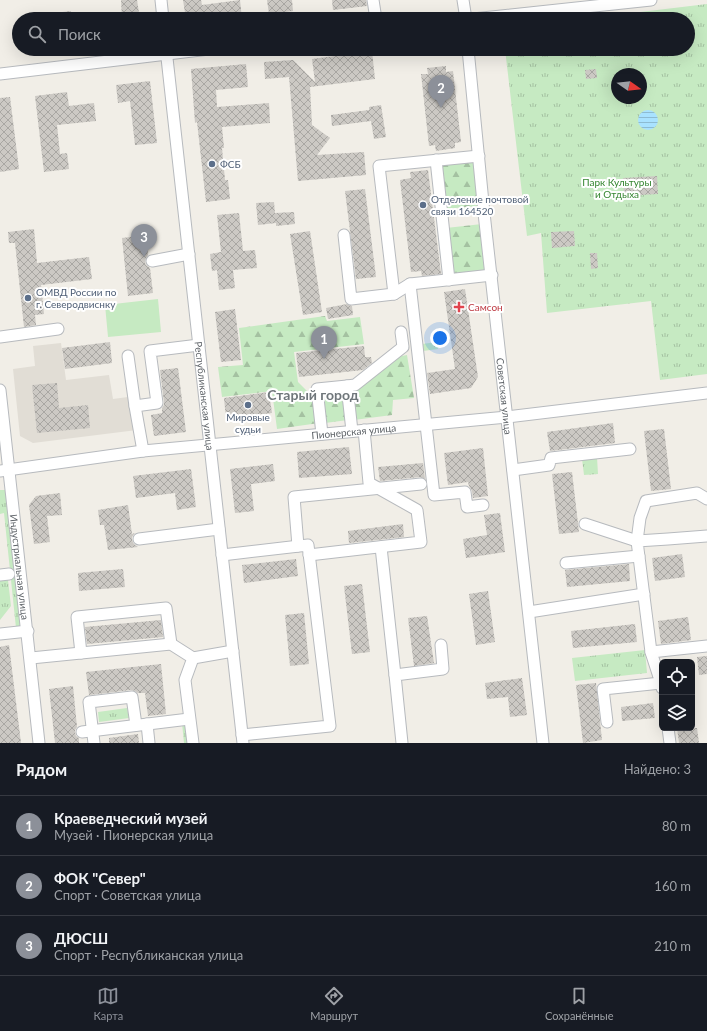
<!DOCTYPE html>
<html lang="ru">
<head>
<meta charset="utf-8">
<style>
  :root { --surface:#171b24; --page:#242831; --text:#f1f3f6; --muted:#9ea1a6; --line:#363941; --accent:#8c9099 }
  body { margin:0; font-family:Lato,sans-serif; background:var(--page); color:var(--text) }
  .controls { position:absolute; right:12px; bottom:12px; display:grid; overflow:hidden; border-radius:6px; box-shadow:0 4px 16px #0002 }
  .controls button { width:36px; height:36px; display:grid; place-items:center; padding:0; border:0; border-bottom:1px solid var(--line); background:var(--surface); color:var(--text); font:20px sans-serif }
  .compass { position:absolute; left:611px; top:68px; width:36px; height:36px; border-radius:50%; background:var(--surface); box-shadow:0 4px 16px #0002; rotate:104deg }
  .you { position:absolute; left:440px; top:338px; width:14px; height:14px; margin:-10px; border:3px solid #fff; border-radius:50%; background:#1a73e8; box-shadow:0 0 0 6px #1a73e833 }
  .badge { display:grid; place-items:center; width:26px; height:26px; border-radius:50%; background:var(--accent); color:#fff; font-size:13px; font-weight:700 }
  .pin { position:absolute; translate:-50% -33px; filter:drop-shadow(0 1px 2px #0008) }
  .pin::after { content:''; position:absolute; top:21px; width:14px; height:12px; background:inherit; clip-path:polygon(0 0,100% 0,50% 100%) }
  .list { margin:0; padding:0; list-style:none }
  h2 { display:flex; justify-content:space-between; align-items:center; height:52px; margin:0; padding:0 16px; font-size:17px }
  h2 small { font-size:13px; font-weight:400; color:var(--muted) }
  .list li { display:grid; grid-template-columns:26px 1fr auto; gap:12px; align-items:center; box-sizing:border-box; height:60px; padding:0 16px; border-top:1px solid var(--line) }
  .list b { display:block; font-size:15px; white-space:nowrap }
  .list p { margin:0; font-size:13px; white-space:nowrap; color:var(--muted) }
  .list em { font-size:13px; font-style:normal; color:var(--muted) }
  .icon { flex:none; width:22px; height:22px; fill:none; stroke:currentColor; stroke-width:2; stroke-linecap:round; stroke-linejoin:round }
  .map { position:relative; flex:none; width:707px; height:743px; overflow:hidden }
  .search { position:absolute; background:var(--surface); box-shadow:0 4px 16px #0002; left:12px; right:12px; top:12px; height:44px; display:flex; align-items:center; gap:10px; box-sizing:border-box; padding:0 14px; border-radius:22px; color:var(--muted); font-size:15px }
  .sheet { height:232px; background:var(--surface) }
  nav { display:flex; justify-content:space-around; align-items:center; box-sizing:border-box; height:56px; border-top:1px solid var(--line); background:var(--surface); font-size:11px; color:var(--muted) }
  nav a { display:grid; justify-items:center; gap:2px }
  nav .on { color:var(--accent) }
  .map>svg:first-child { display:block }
  .education { fill:#e1ddd5 }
  .grass { fill:url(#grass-tufts); fill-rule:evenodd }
  .forest { fill:url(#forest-firs) }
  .garden { fill:#c6eac2 }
  .water { fill:url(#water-rules) }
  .building { fill:url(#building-cross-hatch) }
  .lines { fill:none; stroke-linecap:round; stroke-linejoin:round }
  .minor-casing { stroke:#b7babe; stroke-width:13 }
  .minor { stroke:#fff; stroke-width:11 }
  .service-dot { fill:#5c6f8a; stroke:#fff; stroke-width:1.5 }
  .health-dot { fill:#e0444e; stroke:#fff; stroke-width:1.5 }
  .labels { text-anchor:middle; stroke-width:4; stroke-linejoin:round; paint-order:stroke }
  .service-label { font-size:10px; fill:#4e5e75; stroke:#fff; text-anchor:start }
  .park-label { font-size:10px; fill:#348530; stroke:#fff }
  .health-label { font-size:10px; fill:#be3a42; stroke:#fff; text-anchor:start }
  .street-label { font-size:10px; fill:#5e6368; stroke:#fff }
  .district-label { font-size:14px; font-weight:bold; fill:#6f767a; stroke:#fff }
</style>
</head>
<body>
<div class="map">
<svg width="707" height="743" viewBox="0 0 707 743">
  <defs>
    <pattern id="grass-tufts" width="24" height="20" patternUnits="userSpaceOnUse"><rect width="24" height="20" fill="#c6eac2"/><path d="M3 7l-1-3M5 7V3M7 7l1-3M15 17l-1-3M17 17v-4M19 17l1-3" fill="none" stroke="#a4c1a1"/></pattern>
    <pattern id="forest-firs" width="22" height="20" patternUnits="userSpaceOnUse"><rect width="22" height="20" fill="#c6eac2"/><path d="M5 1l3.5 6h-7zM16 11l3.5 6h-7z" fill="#a4c1a1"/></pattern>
    <pattern id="water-rules" width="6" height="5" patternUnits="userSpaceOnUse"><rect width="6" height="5" fill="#a9e2ff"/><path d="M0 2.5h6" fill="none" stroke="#8dbbd2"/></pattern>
    <pattern id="building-cross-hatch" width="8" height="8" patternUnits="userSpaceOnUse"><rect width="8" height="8" fill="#ccc9c4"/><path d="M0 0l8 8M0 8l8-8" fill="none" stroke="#a9a7a3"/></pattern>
  </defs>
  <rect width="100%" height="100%" fill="#f1eee7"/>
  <path class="education" d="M61,343L66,380L109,375L113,399L128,397L133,401L137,430L33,443L20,436L13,369L35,366L33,346Z"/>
  <path class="grass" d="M707,4V374L660,380L651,301L547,313L541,233L527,236L505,49H688V19H582ZM617,74H641V98H617Z
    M437,342L438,349L423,351L422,344Z
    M597,457L598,474L584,475L582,459Z
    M0,490H7L22,627L16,628L4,513L0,514Z
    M8,580L11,606L0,620V581Z
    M645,650L647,673L575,681L572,658Z
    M127,708L129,718L99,722L98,712Z
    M188,722L190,743H184L182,723Z"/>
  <path class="forest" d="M475,161L479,206L444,209L440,164Z
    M482,224L486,272L451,276L446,228Z
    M325,316L327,321L360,317L364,344L294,352L298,382L316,400L319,423L277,429L272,391L222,397L218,367L243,365L239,328Z
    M407,355L414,398L393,400L392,415L354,420L351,396L359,387L397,357Z
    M345,396L348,420L325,423L323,398Z"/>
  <path class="garden" d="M158,299L161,332L108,337L105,305Z"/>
  <path class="water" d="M638 120a10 10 0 1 1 20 0a10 10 0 1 1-20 0Z"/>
  <path class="building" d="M121,0H137L140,19H122Z
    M183,0H201L202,5L240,0L242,19H186Z
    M267,0H292L293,11L269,14Z
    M332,0H366L367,6L333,10Z
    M71,11L72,19H45V14Z
    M372,51L375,79L310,87L312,125L330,138L317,155L364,152L366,175L298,181L289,77L265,79L264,62L293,60L315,82L312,59Z
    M246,64L248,87L216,90L217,107L269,103L270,123L222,127L224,148H222L225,180H228L230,199L206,202L197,122L195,123L191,69Z
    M446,66V72L453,71L461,142L455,143V148L436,151L435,145L429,146L421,74H428L427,68Z
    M596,69L597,78L586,79L585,70Z
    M150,81L157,143L135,145L130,101L118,103L116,85Z
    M67,92L69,106L94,103L96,121L57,125L60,154L67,153L69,169L44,172L35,96Z
    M10,97L19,169L0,172V98Z
    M381,105L386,137L374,139L371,121L332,126L331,115L369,110V107Z
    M428,170L441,274L422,276L421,271L411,272L400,180L411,178L410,172Z
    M657,176L658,194L624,196L623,178Z
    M365,189L376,277L356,279L345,191Z
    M274,202L275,213L294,212L295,224L276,226V223L258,225L256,203Z
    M239,213L243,251L255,250L257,268L233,270L235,288L219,290L217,270L212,271L210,254L221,252L217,215Z
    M34,229L37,263L89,257L92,279L41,285L44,314L35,315L36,325L24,327L15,243H9L8,232Z
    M310,231L322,312L303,315L290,234Z
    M574,231L575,246L552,248L551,232Z
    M146,235L148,255L146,258L145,262L146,265L150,268L153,293L128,296L122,238Z
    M590,253H597L598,268L591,269Z
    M465,289L478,377L471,388L430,394L427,373L455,369L444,292Z
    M347,304L352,306L353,315L328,319L326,308Z
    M235,309L241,360L221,362L215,312Z
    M110,342L112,363L65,369L62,348Z
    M364,346L365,357H371L372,363L363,370L299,377L296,353Z
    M178,368L186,432L154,436L151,415L162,413V408L164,405V402L160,370Z
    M57,383L59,408L88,405L90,428L37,433L32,385Z
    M269,392L272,413L226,419L224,398Z
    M613,423L615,443L550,451L547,432Z
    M664,429L671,489L651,491L644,431Z
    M349,447L352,474L299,478L297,452Z
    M483,448L488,496L473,498L472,491L469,486L468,482L448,485L444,453Z
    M423,463L425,479L420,477L380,481L378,467Z
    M273,464L275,481L251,484L254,511L235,513L230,469Z
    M191,469L196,507L177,510L175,493L136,498L133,476Z
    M572,472L579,532L559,534L552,474Z
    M60,493L62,515L47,516L50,542L34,544L29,505L36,496Z
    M128,505L132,534L135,533L132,537V540L134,544L138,547L108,550L104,525H100L98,510Z
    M500,513L505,552L466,558L463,539L487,535L484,515Z
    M403,524L404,537L349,543L348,531Z
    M682,554L685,577L655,581L652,558Z
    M296,559L298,576L244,583L242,565Z
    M629,564L630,581L567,587L565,570Z
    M123,569L125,587L79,591L78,573Z
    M362,584L370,652L352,654L344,586Z
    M488,591L495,642L476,645L469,594Z
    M304,613L309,664L290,666L285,615Z
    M427,616L434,663L414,666L408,618Z
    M688,617L691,640L661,644L658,621Z
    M161,620L163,637L87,644L85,627Z
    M635,624L637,642L573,648L571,631Z
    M9,645L21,743H0V647Z
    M707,656V674L699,675L697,657Z
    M161,664L166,714L148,716L145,693H138L135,691L131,690L89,695L86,672Z
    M522,678L527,715L510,717L508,697L487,699L485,683Z
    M596,683L602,740L583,743L576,685Z
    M73,686L77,727L75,730V732L76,736L79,738V743H55L49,689Z
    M653,703L655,718L622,721L621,707Z
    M677,728H697L699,743H679Z
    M138,734L139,743H109V738Z"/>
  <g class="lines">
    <g class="minor-casing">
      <g id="minor">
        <path d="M161,0L163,19"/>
        <path d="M373,0L376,19"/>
        <path d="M463,0L466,19"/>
        <path d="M473,19L651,0"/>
        <path id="s1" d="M166,49L243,743"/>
        <path id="s2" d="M468,49L484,213L543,743"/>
        <path d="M0,74L209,49"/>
        <path d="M479,156L379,166L394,294L410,284L492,275"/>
        <path d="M436,160L449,280"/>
        <path d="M344,235L351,299L394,294"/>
        <path d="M152,261L189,254"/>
        <path d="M410,284L434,495L465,492L467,507L483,505"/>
        <path d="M0,337L58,329"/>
        <path d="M128,356L135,406"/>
        <path d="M347,386L355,385L403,347L401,332"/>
        <path id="s3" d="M0,390L39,743"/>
        <path d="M322,434L317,389L347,386L352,431"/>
        <path d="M143,451L135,406L157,403L150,351L199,345"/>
        <path d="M513,470L549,465L551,458L630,449"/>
        <path id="s4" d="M0,471L143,451L507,417L707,393"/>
        <path d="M585,524L637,541L640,518L646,501L697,493L707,499"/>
        <path d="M139,539L219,529"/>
        <path d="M298,546L294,497L421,484"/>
        <path d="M381,547L395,675"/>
        <path d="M222,555L308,545L330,726L242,735"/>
        <path d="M309,555L421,542L417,510L369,483L364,430"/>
        <path d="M566,563L639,556"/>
        <path d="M0,575L9,574"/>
        <path d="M529,612L644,594"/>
        <path d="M0,634L28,631"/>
        <path d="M651,652L707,646"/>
        <path d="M81,653L77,617L166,608L171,644"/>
        <path d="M31,658L171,644L193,658L185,680L193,743"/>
        <path d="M193,658L233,651"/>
        <path d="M662,688L661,683L651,652L637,541L668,539L707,536"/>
        <path d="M607,722L603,689L661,683"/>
        <path d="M147,724L149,743"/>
        <path d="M668,728L670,743"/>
        <path d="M82,732L189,719"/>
        <path d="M94,743L89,702L132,697L136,725"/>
        <path d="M402,743L395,675L443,669L441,645"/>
      </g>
    </g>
    <use href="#minor" class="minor"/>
  </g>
  <g class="service-dot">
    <circle cx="212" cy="164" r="4"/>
    <circle cx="423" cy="205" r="4"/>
    <circle cx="28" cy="298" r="4"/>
    <circle cx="248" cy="405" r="4"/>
  </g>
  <path class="health-dot" d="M457 301h4v4h4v4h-4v4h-4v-4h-4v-4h4z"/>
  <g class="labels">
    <g class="service-label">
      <text x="220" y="168">ФСБ</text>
      <text x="431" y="203">Отделение почтовой<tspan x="431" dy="12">связи 164520</tspan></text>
      <text x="36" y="296">ОМВД России по<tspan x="36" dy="12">г. Северодвиснку</tspan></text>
      <text x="248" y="421" text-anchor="middle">Мировые<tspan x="248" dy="12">судьи</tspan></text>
    </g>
    <g class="park-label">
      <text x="617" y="186">Парк Культуры<tspan x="617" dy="12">и Отдыха</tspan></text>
    </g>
    <g class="health-label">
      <text x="468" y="311">Самсон</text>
    </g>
    <g class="street-label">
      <text dy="4" stroke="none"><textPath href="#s1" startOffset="349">Республиканская улица</textPath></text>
      <text dy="4" stroke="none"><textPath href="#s2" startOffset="349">Советская улица</textPath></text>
      <text dy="4" stroke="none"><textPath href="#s4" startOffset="356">Пионерская улица</textPath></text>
      <text dy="4" stroke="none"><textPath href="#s3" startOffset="178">Индустриальная улица</textPath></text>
    </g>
    <g class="district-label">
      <text x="313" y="400">Старый город</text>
    </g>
  </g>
</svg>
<div class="controls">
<button><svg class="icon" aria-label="locate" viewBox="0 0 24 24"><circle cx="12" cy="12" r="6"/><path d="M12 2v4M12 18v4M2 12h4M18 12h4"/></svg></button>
<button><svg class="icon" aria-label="layers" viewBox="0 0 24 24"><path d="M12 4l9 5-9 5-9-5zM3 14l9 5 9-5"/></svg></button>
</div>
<svg class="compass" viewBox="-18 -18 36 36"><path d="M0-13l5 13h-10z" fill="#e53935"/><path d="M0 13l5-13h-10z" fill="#9ea1a6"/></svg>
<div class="you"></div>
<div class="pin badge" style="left:324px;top:359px">1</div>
<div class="pin badge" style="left:441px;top:108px">2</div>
<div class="pin badge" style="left:144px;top:257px">3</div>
<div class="search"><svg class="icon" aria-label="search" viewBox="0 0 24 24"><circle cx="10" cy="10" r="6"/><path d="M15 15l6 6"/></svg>Поиск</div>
</div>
<section class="sheet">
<h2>Рядом<small>Найдено: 3</small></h2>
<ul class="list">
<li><span class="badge">1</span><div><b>Краеведческий музей</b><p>Музей · Пионерская улица</p></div><em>80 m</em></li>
<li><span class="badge">2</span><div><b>ФОК &quot;Север&quot;</b><p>Спорт · Советская улица</p></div><em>160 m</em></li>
<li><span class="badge">3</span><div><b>ДЮСШ</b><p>Спорт · Республиканская улица</p></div><em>210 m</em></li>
</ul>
</section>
<nav>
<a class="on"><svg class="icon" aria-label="map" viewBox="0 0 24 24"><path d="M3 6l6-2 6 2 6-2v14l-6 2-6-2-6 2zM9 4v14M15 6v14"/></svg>Карта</a>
<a><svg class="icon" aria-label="directions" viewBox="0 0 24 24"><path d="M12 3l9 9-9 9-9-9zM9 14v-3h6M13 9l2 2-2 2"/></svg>Маршрут</a>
<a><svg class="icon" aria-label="saved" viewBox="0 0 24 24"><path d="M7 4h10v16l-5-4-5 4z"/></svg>Сохранённые</a>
</nav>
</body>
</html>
